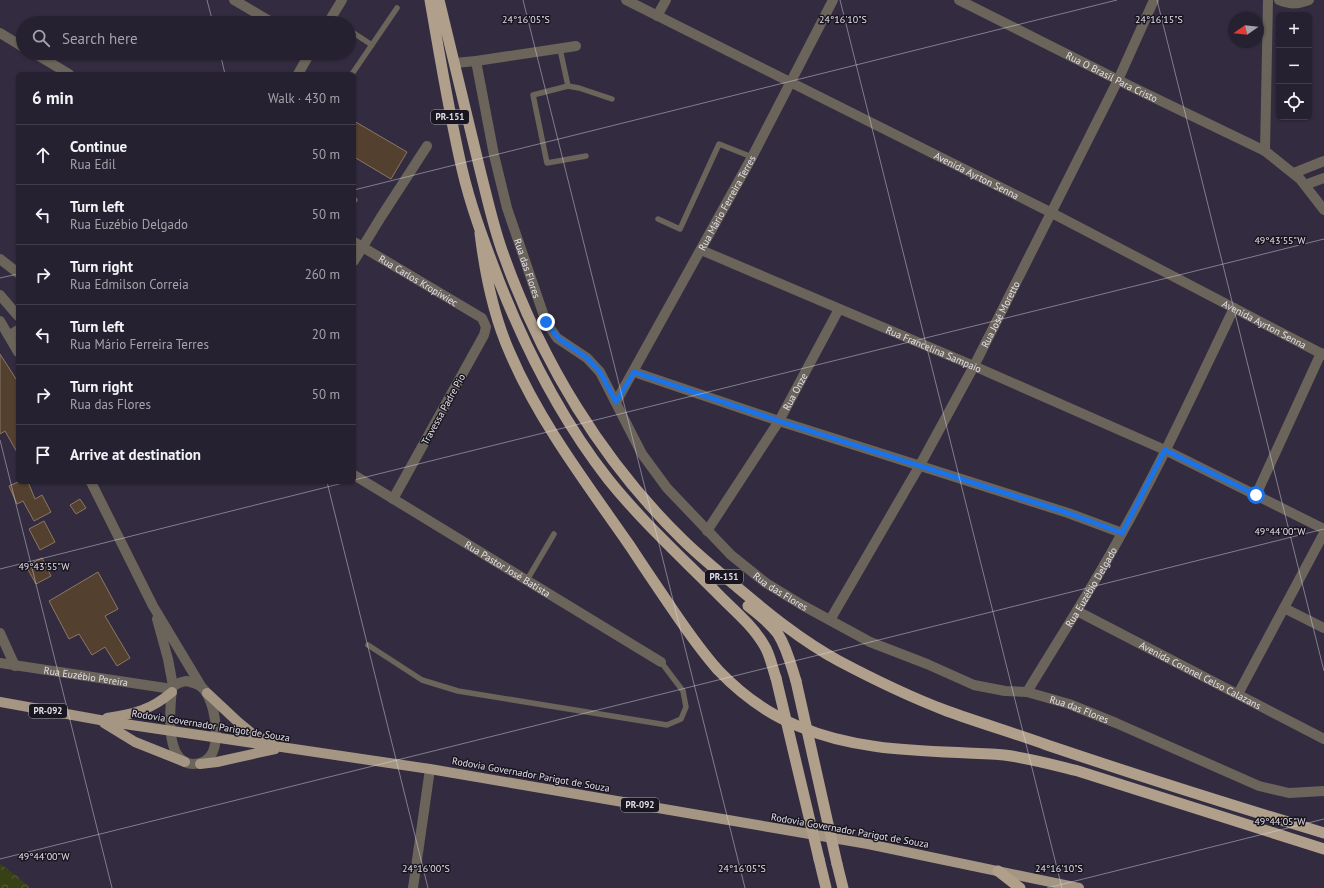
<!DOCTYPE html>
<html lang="en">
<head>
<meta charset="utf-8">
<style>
  :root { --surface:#262130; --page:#2e2938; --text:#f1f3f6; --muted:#a4a3ab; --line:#423e4c }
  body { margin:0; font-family:"PT Sans",sans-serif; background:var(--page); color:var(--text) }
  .controls { position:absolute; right:12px; top:12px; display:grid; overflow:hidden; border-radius:6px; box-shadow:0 1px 3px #0004 }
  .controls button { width:36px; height:36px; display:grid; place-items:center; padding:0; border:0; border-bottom:1px solid var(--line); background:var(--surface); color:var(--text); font:20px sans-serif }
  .compass { position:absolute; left:1228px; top:12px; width:36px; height:36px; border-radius:50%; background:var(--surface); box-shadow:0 1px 3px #0004; rotate:256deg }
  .stop { position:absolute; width:12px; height:12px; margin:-9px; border:3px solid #1a73e8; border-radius:50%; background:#fff }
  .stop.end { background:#1a73e8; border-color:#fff; box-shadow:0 1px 4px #0008 }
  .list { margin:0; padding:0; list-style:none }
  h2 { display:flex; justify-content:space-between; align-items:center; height:52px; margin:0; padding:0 16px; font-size:17px }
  h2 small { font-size:13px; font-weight:400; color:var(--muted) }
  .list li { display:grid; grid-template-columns:26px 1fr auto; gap:12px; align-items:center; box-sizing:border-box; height:60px; padding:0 16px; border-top:1px solid var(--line) }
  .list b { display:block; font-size:15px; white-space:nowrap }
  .list p { margin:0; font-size:13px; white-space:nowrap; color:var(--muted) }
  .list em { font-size:13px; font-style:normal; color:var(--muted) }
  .icon { flex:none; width:22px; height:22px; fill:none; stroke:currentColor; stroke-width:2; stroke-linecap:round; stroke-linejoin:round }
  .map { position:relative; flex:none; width:1324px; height:888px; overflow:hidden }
  .search { position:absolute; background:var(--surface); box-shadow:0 1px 3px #0004; left:16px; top:16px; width:340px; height:44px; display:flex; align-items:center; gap:10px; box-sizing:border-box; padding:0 14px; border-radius:22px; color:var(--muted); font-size:15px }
  .panel { position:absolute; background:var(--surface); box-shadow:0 1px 3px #0004; left:16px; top:72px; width:340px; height:412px; border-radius:6px }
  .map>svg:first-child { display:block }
  .forest { fill:url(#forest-crowns) }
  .building { fill:#53402f; stroke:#8c7765 }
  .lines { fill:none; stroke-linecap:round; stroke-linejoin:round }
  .service { stroke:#6a645a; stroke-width:5.5 }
  .minor { stroke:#6a645a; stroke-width:10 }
  .tertiary { stroke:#6a645a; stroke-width:10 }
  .primary { stroke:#a49683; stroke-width:10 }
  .trunk { stroke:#b0a08b; stroke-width:11 }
  .trunk-bridge { stroke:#b0a08b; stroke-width:11 }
  .route { stroke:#1a73e8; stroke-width:5 }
  .ticks { fill:none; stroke:#e3dfec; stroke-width:1; stroke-opacity:0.45 }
  .labels { text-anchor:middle; stroke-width:3; stroke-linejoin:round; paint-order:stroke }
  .shield { fill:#19161f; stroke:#a6a3ae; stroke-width:1 }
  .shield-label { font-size:9px; font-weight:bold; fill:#e3dfec }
  .street-label { font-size:10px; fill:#e3dfec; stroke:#19161f }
  .ticks-label { font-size:10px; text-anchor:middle; fill:#e3dfec; stroke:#19161f; stroke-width:3; stroke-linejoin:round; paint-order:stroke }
</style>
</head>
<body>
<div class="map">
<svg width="1324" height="888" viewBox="0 0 1324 888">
  <defs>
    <pattern id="forest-crowns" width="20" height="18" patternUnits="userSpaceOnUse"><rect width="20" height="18" fill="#374115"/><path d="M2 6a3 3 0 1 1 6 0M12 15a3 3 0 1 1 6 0" fill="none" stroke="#545c37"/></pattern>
  </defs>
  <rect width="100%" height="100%" fill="#332c40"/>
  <path class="forest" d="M0,864L17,876L30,888H0Z"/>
  <path class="building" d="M354,121L407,152L391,179L354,157Z
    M0,354L18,382V454L5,431L0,434Z
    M18,482H28L35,499L42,495L51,512L34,521L23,501L17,504L9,486Z
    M80,499L86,508L76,514L70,505Z
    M44,521L55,542L40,550L29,529Z
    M42,558L51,576L36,584L26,566Z
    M98,572L118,609L105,616L130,658L117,666L105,647L92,655L79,634L69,639L49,601Z"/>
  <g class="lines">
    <path class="service" d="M331,18L339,23
      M349,30L372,45
      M560,49L568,86
      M352,74L397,8
      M586,156L547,163L533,95L568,86L579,88L612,99
      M354,199L355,200
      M658,219L680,229L719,144L752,157
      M527,580L554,534
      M368,645L422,680L458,691L667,725L681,719L686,707L683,691L661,662"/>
    <g class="minor">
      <path d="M234,0L273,23"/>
      <path id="s1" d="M626,0L1050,212L1324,355"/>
      <path id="s2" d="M959,0L1130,86L1265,151L1300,179L1324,210"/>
      <path d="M1279,0C1290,5 1298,4 1309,0"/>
      <path d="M657,16L666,0"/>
      <path d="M328,23L342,0"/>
      <path d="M0,33L23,47"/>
      <path d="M34,53L69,74"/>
      <path id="s3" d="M476,61L494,155L507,208L546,322L557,338L587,358L600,372L642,454L667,488L731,555L766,583L802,605L870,642L927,664L974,685L1005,691L1027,692L1069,704L1116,723L1259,786L1289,793L1324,791"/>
      <path d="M455,63L476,61L576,46"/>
      <path d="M298,74L310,53"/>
      <path d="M1265,151L1268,0"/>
      <path d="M1294,173L1324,161"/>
      <path d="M1305,185L1324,178"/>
      <path id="s4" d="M354,242L482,318L486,327L484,335L393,499"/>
      <path id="s5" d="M701,250L974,366L1165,450L1324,529"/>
      <path d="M354,261L381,217L427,146"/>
      <path d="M634,372L779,421L1068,513L1122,533"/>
      <path id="s6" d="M616,402L752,157L833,0"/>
      <path id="s7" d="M354,475L661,662"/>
      <path d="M1256,495L1321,353"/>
      <path id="s8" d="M707,531L779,421L839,309"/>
      <path d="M1284,608L1324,628"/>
      <path id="s9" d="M1077,611L1324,739"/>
      <path id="s10" d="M830,620L920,465L974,366L1118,80L1154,0"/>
      <path d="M0,633L15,666"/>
      <path id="s11" d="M0,663L172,689"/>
      <path id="s12" d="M1027,692C1059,639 1093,587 1122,533C1163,460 1198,383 1234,308"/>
      <path d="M1238,694L1324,533"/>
      <path d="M413,888L430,769"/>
    </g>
    <path class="tertiary" d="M0,259L18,273
      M0,295L18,316
      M0,321L18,352
      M9,336L18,330
      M91,482L153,606L201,686
      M157,619L168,659L173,686
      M186,681C191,682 196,683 200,686C215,696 221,741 211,755C207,761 200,764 193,764C164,763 170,708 172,689C175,683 181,682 186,681Z"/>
    <path class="primary" d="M207,693L238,722L254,735L272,743
      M0,702L111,722L430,769L868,844L1079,888
      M107,718C134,714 151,710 172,692
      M104,723L135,742L185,762
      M200,764L217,762L275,749"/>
    <path class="trunk" d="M430,0C440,57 449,113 462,169C471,208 485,244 499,281C527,352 561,419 608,479C640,519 678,554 714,590C731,608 751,623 764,645C770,654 772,667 776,678
      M439,0C453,58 467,116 481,174C488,201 494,230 504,256C542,362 602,461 682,539C699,556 719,572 737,587C769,614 802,641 839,661C873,679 910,697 947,711C980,723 1014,733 1047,745C1139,776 1231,805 1324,833
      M480,233C485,274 493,315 510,353C540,423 587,484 630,546C645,569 660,591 675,613C688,632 702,652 718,670C740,693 768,714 798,726C863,754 935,750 1004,755C1029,758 1054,765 1078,771L1324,849
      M748,606C758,614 770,623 778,634C787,648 791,665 796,681
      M819,859L826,888
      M837,864L843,888
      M998,871L1020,888"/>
    <path class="trunk-bridge" d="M776,678L819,859
      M796,681L837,864"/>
  </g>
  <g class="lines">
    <path class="route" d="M546,322L558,338L587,358L600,372L616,402L634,372L779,421L1068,513L1122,533L1165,450L1256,495"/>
  </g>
  <path class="ticks" d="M207,0L213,23M523,0L745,888M840,0L1062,888M1157,0L1324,671M220,53L225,74M354,190L1117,0M0,278L18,274M0,440L112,888M354,480L1324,239M327,482L428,888M0,569L347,482M0,859L1324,529M1047,888L1324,819"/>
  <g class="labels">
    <g class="shield">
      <rect x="431" y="110" width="38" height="14" rx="3"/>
      <rect x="705" y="570" width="38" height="14" rx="3"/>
      <rect x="29" y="704" width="38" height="14" rx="3"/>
      <rect x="621" y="798" width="38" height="14" rx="3"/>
    </g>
    <g class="shield-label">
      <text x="450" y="120">PR-151</text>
      <text x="724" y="580">PR-151</text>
      <text x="48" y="714">PR-092</text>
      <text x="640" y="808">PR-092</text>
    </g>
    <g class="street-label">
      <text dy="4" stroke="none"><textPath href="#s2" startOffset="171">Rua O Brasil Para Cristo</textPath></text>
      <text dy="4" stroke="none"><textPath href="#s1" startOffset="392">Avenida Ayrton Senna</textPath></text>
      <text dy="4" stroke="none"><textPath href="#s6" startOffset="228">Rua Mário Ferreira Terres</textPath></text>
      <text dy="4" stroke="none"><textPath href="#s3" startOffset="214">Rua das Flores</textPath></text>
      <text dy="4" stroke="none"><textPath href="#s4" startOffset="75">Rua Carlos Kropiwiec</textPath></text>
      <text dy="4" stroke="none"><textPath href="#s10" startOffset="350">Rua José Moretto</textPath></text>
      <text dy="4" stroke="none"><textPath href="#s1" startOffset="716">Avenida Ayrton Senna</textPath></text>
      <text dy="4" stroke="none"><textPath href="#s5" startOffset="253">Rua Francelina Sampaio</textPath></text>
      <text dy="4" stroke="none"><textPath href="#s8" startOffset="165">Rua Onze</textPath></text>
      <text transform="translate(443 409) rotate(-61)" y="4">Travessa Padre Pio</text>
      <text dy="4" stroke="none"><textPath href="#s7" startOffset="180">Rua Pastor José Batista</textPath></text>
      <text dy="4" stroke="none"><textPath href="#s12" startOffset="123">Rua Euzébio Delgado</textPath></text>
      <text dy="4" stroke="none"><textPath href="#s3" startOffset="634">Rua das Flores</textPath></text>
      <text dy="4" stroke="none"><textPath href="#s9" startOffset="139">Avenida Coronel Celso Calazans</textPath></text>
      <text dy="4" stroke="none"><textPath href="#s11" startOffset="87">Rua Euzébio Pereira</textPath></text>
      <text dy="4" stroke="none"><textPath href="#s3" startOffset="958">Rua das Flores</textPath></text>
      <text transform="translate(211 725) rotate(9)" y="4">Rodovia Governador Parigot de Souza</text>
      <text transform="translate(531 774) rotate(10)" y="4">Rodovia Governador Parigot de Souza</text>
      <text transform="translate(850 830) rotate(10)" y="4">Rodovia Governador Parigot de Souza</text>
    </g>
  </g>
  <g class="ticks-label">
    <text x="526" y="23">24°16'05"S</text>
    <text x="843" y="23">24°16'10"S</text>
    <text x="1159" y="23">24°16'15"S</text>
    <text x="1280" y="244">49°43'55"W</text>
    <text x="1280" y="535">49°44'00"W</text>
    <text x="44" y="570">49°43'55"W</text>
    <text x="1280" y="825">49°44'05"W</text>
    <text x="44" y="860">49°44'00"W</text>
    <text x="426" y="872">24°16'00"S</text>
    <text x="742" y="872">24°16'05"S</text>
    <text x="1059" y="872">24°16'10"S</text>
  </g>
</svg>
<div class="controls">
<button>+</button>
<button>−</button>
<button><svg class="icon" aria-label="locate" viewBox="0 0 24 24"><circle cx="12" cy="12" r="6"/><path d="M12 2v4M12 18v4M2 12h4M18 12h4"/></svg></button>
</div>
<svg class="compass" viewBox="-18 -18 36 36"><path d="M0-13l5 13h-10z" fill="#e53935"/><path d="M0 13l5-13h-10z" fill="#a4a3ab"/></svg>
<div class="stop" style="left:1256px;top:495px"></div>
<div class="stop end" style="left:546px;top:322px"></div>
<div class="search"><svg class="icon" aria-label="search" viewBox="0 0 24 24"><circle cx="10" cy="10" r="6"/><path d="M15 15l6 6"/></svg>Search here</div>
<section class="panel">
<h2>6 min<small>Walk · 430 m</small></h2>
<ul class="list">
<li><svg class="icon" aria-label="ahead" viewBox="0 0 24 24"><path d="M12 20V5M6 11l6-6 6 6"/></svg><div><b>Continue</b><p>Rua Edil</p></div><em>50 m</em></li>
<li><svg class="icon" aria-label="left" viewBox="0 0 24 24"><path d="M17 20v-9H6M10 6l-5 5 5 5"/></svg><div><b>Turn left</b><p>Rua Euzébio Delgado</p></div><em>50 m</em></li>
<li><svg class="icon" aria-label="right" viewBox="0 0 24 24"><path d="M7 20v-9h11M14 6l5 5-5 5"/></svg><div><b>Turn right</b><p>Rua Edmilson Correia</p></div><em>260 m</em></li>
<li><svg class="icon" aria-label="left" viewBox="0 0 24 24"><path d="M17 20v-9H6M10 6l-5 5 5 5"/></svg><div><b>Turn left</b><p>Rua Mário Ferreira Terres</p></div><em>20 m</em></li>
<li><svg class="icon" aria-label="right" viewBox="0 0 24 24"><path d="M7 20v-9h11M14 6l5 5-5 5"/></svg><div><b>Turn right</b><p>Rua das Flores</p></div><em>50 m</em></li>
<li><svg class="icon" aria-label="arrive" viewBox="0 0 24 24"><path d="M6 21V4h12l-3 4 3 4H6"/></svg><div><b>Arrive at destination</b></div></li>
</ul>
</section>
</div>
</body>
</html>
